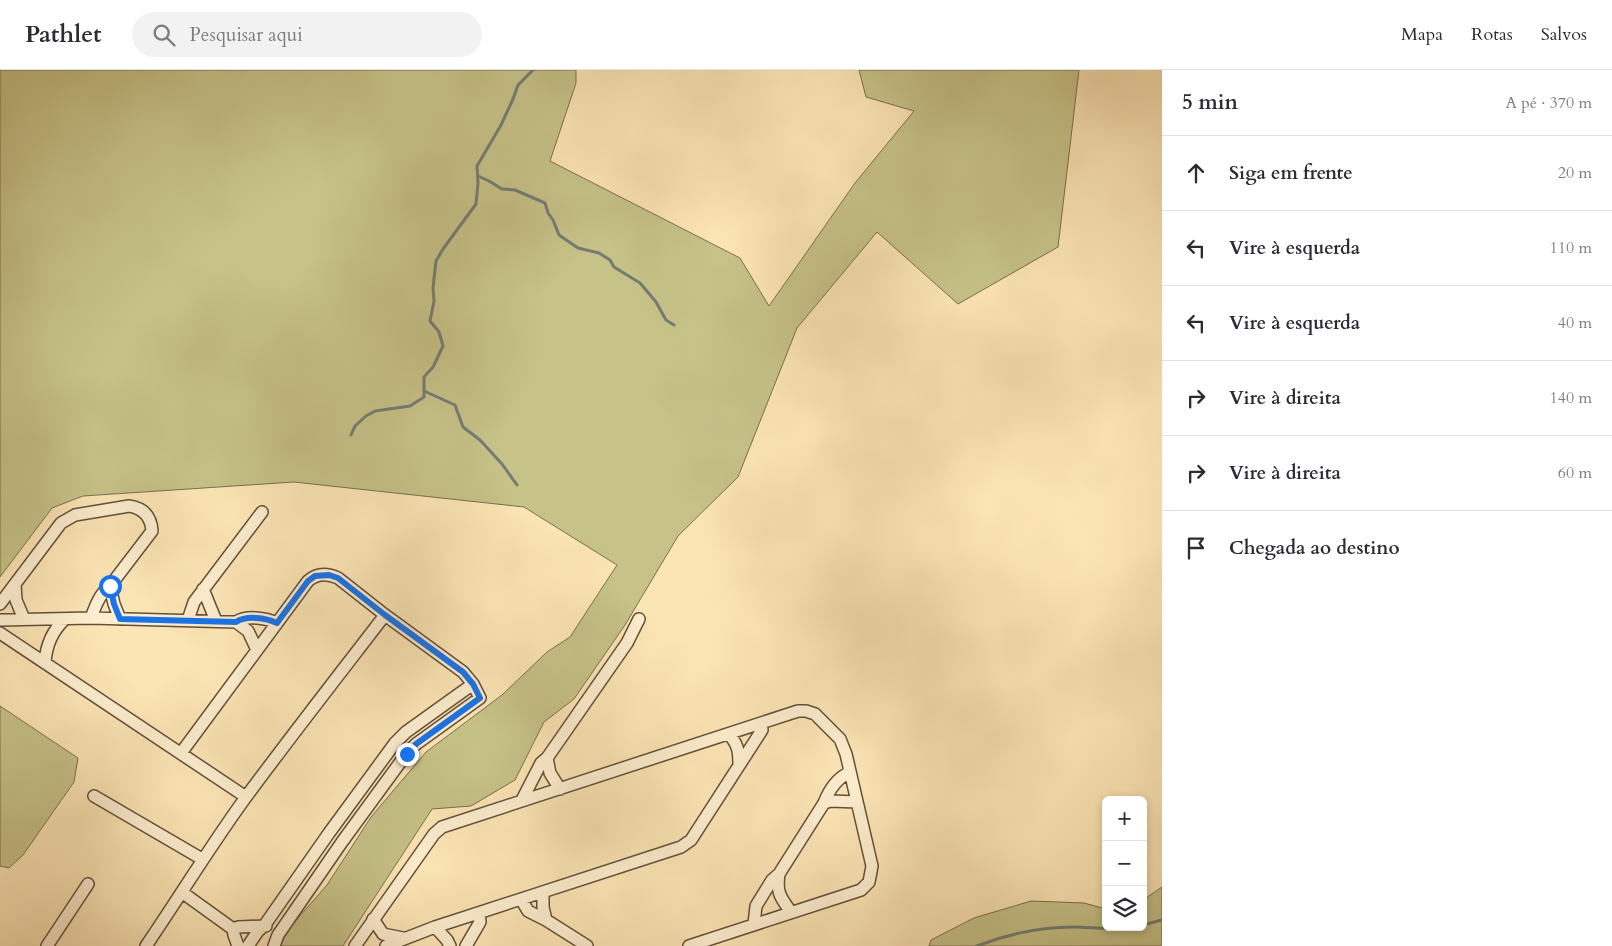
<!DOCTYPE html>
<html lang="pt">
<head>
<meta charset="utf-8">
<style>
  :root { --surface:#fff; --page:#f2f2f3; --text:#2b2b33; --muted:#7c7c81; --line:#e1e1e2 }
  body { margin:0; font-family:Cardo,serif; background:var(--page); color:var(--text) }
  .controls { position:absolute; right:15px; bottom:15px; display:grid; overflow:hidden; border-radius:8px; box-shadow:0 2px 8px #0003 }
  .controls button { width:45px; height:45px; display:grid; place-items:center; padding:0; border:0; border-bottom:1px solid var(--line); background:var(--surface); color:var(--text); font:25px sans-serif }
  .stop { position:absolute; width:15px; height:15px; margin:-11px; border:4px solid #1a73e8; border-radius:50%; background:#fff }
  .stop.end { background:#1a73e8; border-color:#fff; box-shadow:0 1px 5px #0008 }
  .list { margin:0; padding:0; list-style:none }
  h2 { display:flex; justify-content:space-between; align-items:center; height:65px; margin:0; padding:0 20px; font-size:21px }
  h2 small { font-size:16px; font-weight:400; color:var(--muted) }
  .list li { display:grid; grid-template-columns:32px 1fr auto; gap:15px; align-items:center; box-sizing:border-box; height:75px; padding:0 20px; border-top:1px solid var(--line) }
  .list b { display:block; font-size:19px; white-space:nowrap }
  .list em { font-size:16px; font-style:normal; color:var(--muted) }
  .icon { flex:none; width:28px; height:28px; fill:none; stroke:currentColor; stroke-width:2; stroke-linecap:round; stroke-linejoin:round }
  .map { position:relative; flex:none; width:1162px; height:876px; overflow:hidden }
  header { display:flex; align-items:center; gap:30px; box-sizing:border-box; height:70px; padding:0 25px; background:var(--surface); border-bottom:1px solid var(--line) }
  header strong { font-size:24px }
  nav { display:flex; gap:28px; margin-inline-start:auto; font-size:18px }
  .search { width:350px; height:45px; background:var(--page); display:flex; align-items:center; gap:12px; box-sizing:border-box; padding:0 18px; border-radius:28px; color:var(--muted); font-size:19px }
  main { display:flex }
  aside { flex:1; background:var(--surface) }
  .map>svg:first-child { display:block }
  .green { fill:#c6c288; stroke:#7b704c }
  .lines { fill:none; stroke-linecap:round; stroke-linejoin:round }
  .stream { stroke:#747d73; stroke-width:3 }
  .minor-casing { stroke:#63503a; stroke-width:14 }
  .minor { stroke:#fdeecf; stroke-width:11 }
  .route { stroke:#1a73e8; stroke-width:6 }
</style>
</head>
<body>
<header>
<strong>Pathlet</strong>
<div class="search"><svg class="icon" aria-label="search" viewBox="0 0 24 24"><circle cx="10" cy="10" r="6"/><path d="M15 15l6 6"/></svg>Pesquisar aqui</div>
<nav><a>Mapa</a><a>Rotas</a><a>Salvos</a></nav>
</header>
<main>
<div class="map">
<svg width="1162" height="876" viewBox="0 0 1162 876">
  <rect width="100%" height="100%" fill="#fce5b5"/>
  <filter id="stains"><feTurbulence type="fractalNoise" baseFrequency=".004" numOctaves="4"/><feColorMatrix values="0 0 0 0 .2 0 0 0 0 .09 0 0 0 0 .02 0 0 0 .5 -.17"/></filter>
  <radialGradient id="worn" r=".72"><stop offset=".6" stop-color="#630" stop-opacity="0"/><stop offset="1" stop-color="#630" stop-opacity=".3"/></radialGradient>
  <path class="green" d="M0,0H576V13L550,91L740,188L769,236L855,113L914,41L866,27L859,0H1079L1058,177L958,234L877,162L797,258L738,407L678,466L625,555L574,629L544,652L515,710L471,736L432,739L343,876H276L284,864L327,815L371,747L426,682L502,625L547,582L570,567L617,495L524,437L294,412L83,426L52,438L0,507Z
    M0,636L78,688L74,712L23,785L9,798L0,796Z
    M1162,817V876H929L931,870L974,848L1031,831L1084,833L1106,839V857H1143V830Z"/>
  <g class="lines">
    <path class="stream" d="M478,106L489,111L502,119L515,120L545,133L548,143L553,150L559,165L578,178L599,183L610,190L614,197L640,213L656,232L666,250L674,255
      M424,321L455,335L463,357L480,370L502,394L517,415
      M351,365L355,356L366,346L375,341L410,336L424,327V307L433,297L443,276L439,262L430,251L434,231L433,218L436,191L443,179L476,134L478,113L477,96L501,55L513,29L518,15L533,0
      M1143,855L1162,850
      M977,876C1008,864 1040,857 1073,857C1092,857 1109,860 1128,857"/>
    <g class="minor-casing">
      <path id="minor" d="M15,514L16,530L24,549
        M110,516L114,534L120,549
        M203,519L216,551
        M0,534L61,453L75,445L129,436C143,438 151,446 152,461L110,516C100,523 95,537 91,548
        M0,550L91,548L236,552C247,545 266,548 277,553
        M188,550L194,532L262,442
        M236,552L248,561L257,580
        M0,563L246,727
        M45,593C46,575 52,561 65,549
        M728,664C738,673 739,682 739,695
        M181,683L308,511C317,503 327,503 338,508L385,545L463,602L473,614L480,628L416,674L407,683L342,772L278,865L274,876
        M547,688L550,703L560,719
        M94,726L202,789
        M522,730L541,693L547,688L627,573L639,549
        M824,733L831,731L857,732
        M779,804C776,823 781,828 791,842
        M543,822V837L546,850
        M183,823L233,859L234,865L238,876
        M521,829L528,841L546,850L587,876
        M373,849L383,864L403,868
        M754,854L756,836L772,810L779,804L824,733C829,720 837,708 850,702
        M435,857L447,870L450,876
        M233,859L238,857L266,856
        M47,876L88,814
        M146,876C180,826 211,775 246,727C291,666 338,606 385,545
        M248,876L258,861L264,856L329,763L395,673L406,662L473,614
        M355,876L434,764L442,757L798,641H806L815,644L840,669L846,684L872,796L869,812L861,820L689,876
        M386,876L435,857L681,777L691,770L762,660L761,653
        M466,876L480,852L479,843"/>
    </g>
    <use href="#minor" class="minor"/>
  </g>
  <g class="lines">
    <path class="route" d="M110,516L114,534L120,549L236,552C247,545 266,548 277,553L308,511L315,506L329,505L338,508L385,545L463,602L473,614L480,628L416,674L407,684"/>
  </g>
  <rect width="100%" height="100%" filter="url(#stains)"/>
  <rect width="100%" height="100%" fill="url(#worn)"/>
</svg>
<div class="controls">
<button>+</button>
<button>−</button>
<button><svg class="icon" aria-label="layers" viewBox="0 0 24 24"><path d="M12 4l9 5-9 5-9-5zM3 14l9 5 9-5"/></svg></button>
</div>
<div class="stop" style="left:110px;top:516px"></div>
<div class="stop end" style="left:407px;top:684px"></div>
</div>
<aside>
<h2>5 min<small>A pé · 370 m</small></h2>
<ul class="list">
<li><svg class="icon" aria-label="ahead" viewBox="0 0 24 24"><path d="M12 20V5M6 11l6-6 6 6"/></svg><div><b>Siga em frente</b></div><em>20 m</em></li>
<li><svg class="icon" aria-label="left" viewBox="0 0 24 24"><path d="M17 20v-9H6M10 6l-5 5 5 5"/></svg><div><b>Vire à esquerda</b></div><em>110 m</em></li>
<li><svg class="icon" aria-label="left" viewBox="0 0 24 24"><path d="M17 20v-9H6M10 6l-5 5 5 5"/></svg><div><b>Vire à esquerda</b></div><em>40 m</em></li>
<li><svg class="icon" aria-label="right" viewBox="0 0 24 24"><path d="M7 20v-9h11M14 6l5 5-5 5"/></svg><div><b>Vire à direita</b></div><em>140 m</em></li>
<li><svg class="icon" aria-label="right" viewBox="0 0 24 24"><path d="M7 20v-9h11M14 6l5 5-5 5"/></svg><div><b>Vire à direita</b></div><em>60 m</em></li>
<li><svg class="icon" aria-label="arrive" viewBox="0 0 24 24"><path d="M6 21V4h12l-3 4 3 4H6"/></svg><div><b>Chegada ao destino</b></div></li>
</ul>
</aside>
</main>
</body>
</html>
